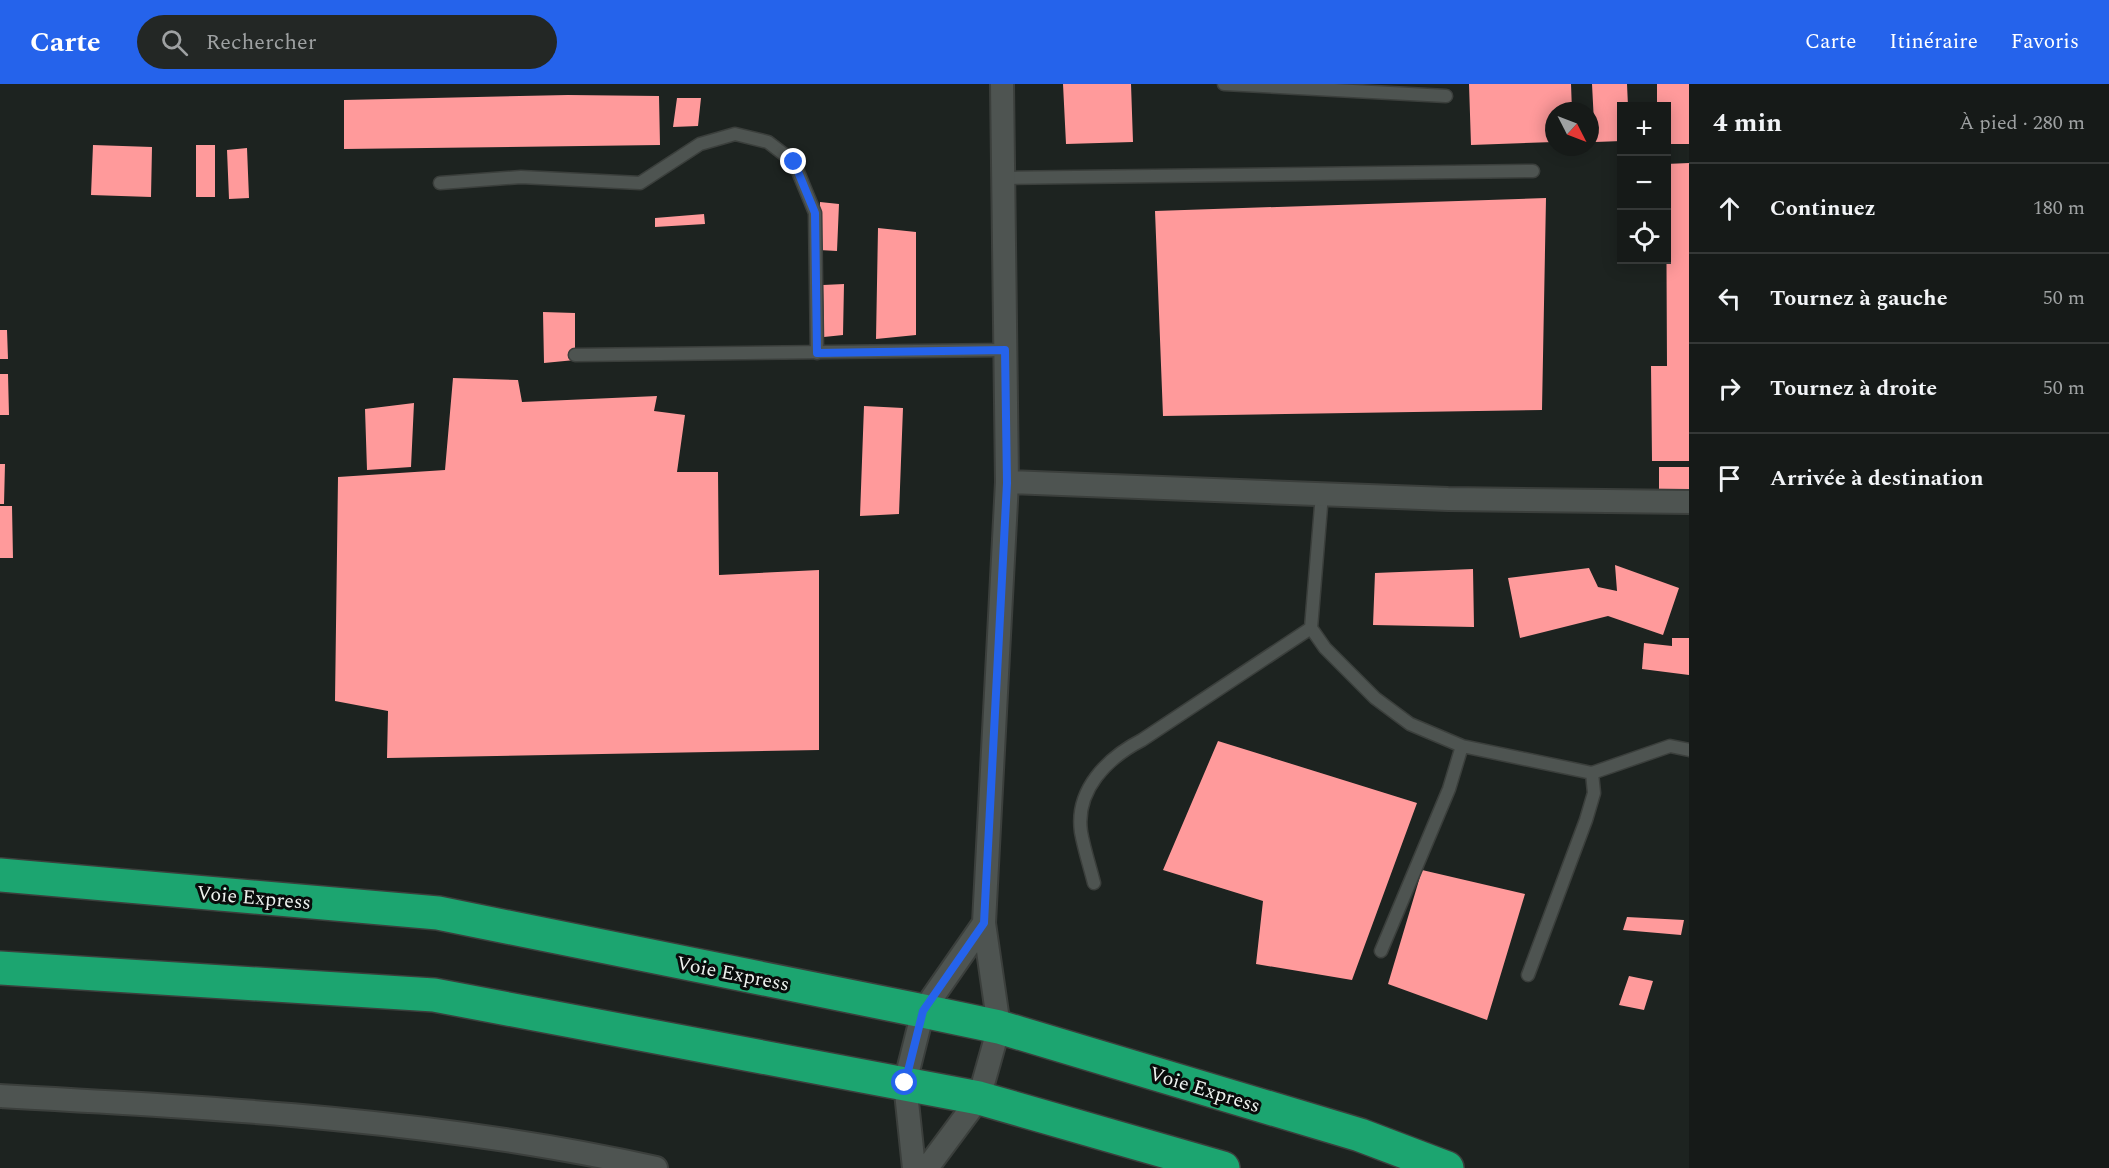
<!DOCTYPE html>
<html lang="fr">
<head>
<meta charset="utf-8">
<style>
  :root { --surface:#161a18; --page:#232725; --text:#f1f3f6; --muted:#9ea1a2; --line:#353837; --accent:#2563eb }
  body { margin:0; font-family:Spectral,serif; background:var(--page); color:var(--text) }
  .controls { position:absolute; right:18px; top:18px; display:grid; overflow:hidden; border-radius:0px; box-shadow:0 3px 15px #0003 }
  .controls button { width:54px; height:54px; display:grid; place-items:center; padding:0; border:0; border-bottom:2px solid var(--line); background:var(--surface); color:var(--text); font:30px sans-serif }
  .compass { position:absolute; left:1545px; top:18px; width:54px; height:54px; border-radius:50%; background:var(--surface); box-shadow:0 3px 15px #0003; rotate:132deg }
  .stop { position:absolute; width:18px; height:18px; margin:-14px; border:4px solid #2563eb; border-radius:50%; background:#fff }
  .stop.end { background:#2563eb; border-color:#fff; box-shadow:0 2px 6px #0008 }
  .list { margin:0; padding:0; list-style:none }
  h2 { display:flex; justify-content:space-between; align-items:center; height:78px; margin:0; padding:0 24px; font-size:26px }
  h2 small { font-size:20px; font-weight:400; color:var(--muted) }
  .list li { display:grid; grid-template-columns:39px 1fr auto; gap:18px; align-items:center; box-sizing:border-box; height:90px; padding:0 24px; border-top:2px solid var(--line) }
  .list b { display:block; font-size:22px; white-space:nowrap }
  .list em { font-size:20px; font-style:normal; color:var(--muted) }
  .icon { flex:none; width:33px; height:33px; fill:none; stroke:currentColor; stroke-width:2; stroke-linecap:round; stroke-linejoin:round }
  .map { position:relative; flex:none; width:1689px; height:1084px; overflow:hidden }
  header { display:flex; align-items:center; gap:36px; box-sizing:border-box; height:84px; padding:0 30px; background:var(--accent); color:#fff }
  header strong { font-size:28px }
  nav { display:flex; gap:33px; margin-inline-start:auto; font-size:21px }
  .search { width:420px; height:54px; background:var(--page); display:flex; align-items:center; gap:15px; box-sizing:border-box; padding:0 21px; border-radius:33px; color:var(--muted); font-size:22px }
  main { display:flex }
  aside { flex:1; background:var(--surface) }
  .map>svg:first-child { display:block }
  .building { fill:#ff9a9b }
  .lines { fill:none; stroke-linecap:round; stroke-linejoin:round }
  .lane-casing { stroke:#3b3f3c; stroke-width:15 }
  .street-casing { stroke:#3b3f3c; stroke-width:26 }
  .highway-casing { stroke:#3b3f3c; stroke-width:36 }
  .lane { stroke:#4e5451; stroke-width:12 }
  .street { stroke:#4e5451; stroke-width:22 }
  .highway { stroke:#1ca570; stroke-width:33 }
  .route { stroke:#2563eb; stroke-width:8 }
  .labels { text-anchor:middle; stroke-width:6; stroke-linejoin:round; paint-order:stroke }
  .street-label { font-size:20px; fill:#eef2ef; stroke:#090c0b }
</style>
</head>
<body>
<header>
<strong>Carte</strong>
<div class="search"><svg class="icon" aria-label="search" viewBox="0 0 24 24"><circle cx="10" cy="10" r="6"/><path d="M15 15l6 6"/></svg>Rechercher</div>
<nav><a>Carte</a><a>Itinéraire</a><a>Favoris</a></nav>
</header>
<main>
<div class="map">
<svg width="1689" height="1084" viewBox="0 0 1689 1084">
  <rect width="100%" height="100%" fill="#1d2320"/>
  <path class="building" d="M1063,0H1131L1133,58L1066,60Z
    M1469,0H1571L1572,27H1554V58L1471,61Z
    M1592,0H1627L1628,22H1622V57L1595,58Z
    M1657,0H1689V60H1666V22H1657Z
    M568,11L659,12L660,61L344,65V16Z
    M677,14H701L698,42L673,43Z
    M93,61L152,63L151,113L91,111Z
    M196,61H215V113H196Z
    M247,64L249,114L229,115L227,66Z
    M1689,79V377H1652L1651,282H1667L1666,80Z
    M1546,114L1542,326L1163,332L1155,127Z
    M820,118L839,120L837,167L819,166Z
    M704,130L705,140L655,143V134Z
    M878,144L916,148V251L876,255Z
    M844,200L843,251L824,253L823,201Z
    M543,228L575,229V276L544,279Z
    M0,246H7L8,275H0Z
    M0,290H8L9,331H0Z
    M453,294L518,296L522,318L657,312L654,327L685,331L677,388H718L719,491L819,486V666L387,674L388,627L335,617L338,393L445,386Z
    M414,319L411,383L367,386L365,325Z
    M864,322L903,324L899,430L860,432Z
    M0,380H5L4,420H0Z
    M1659,383H1689V410L1659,411Z
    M0,422H12L13,474H0Z
    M1615,481L1679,504L1663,551L1608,532L1520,554L1508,494L1589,484L1598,503L1617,507Z
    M1473,485L1474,543L1373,541L1375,489Z
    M1672,554H1689V591L1642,585L1644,559L1672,562Z
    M1218,657L1417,719L1352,896L1256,880L1263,817L1163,786Z
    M1422,786L1525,810L1487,936L1388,900Z
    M1627,833L1684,836L1681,851L1623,846Z
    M1629,892L1653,897L1644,926L1619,921Z"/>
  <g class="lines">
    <g class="lane-casing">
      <path id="lane" d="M1224,0L1446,12
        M1003,94L1533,87
        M440,99L521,93L640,99L700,60L735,50L768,58L794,78L815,129L817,269
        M575,271L1005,266
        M1322,410L1311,544L1325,564L1375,614L1410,640L1462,662L1592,689L1670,662L1689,666
        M1094,799C1090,783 1084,765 1081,748C1075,706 1107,674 1142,656L1311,544
        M1381,867L1449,705L1462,662
        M1528,891L1586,736L1594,709L1592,689"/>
    </g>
    <g class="street-casing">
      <path id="street" d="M1007,398L1448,415L1689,418
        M0,1012C219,1024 442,1036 656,1084
        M914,1084L905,999L923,927L984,839
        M927,1084L979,1014L999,943L984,839L1007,398L1002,0"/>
    </g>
    <g class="highway-casing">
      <path id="highway" d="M0,791L438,829L923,927L999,943L1360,1051L1447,1084
        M0,884L434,911L979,1014L1223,1084"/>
    </g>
    <use href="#lane" class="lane"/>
    <use href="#street" class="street"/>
    <use href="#highway" class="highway"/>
  </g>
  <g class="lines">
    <path class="route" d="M794,78L815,129L817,269L1005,266L1007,399L984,839L923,927L905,999"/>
  </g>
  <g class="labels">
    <g class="street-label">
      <text transform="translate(254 813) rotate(5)" y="7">Voie Express</text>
      <text transform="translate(733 889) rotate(11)" y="7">Voie Express</text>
      <text transform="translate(1205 1005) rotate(17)" y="7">Voie Express</text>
    </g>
  </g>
</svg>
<div class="controls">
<button>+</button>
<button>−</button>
<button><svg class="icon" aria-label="locate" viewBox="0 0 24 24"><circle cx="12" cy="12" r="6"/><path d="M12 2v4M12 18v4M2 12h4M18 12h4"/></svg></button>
</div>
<svg class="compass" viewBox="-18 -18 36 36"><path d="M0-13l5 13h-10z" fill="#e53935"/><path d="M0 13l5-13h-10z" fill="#9ea1a2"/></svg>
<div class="stop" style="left:905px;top:999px"></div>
<div class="stop end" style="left:794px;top:78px"></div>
</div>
<aside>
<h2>4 min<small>À pied · 280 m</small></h2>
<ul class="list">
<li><svg class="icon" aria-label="ahead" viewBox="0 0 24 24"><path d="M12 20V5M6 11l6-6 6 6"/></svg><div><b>Continuez</b></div><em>180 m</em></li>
<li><svg class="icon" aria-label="left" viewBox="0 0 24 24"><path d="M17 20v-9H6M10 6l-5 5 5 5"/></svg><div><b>Tournez à gauche</b></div><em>50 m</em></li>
<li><svg class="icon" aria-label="right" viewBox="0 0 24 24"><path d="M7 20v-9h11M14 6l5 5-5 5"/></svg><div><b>Tournez à droite</b></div><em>50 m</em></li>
<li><svg class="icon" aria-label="arrive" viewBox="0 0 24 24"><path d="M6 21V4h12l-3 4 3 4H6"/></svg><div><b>Arrivée à destination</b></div></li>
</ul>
</aside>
</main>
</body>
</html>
